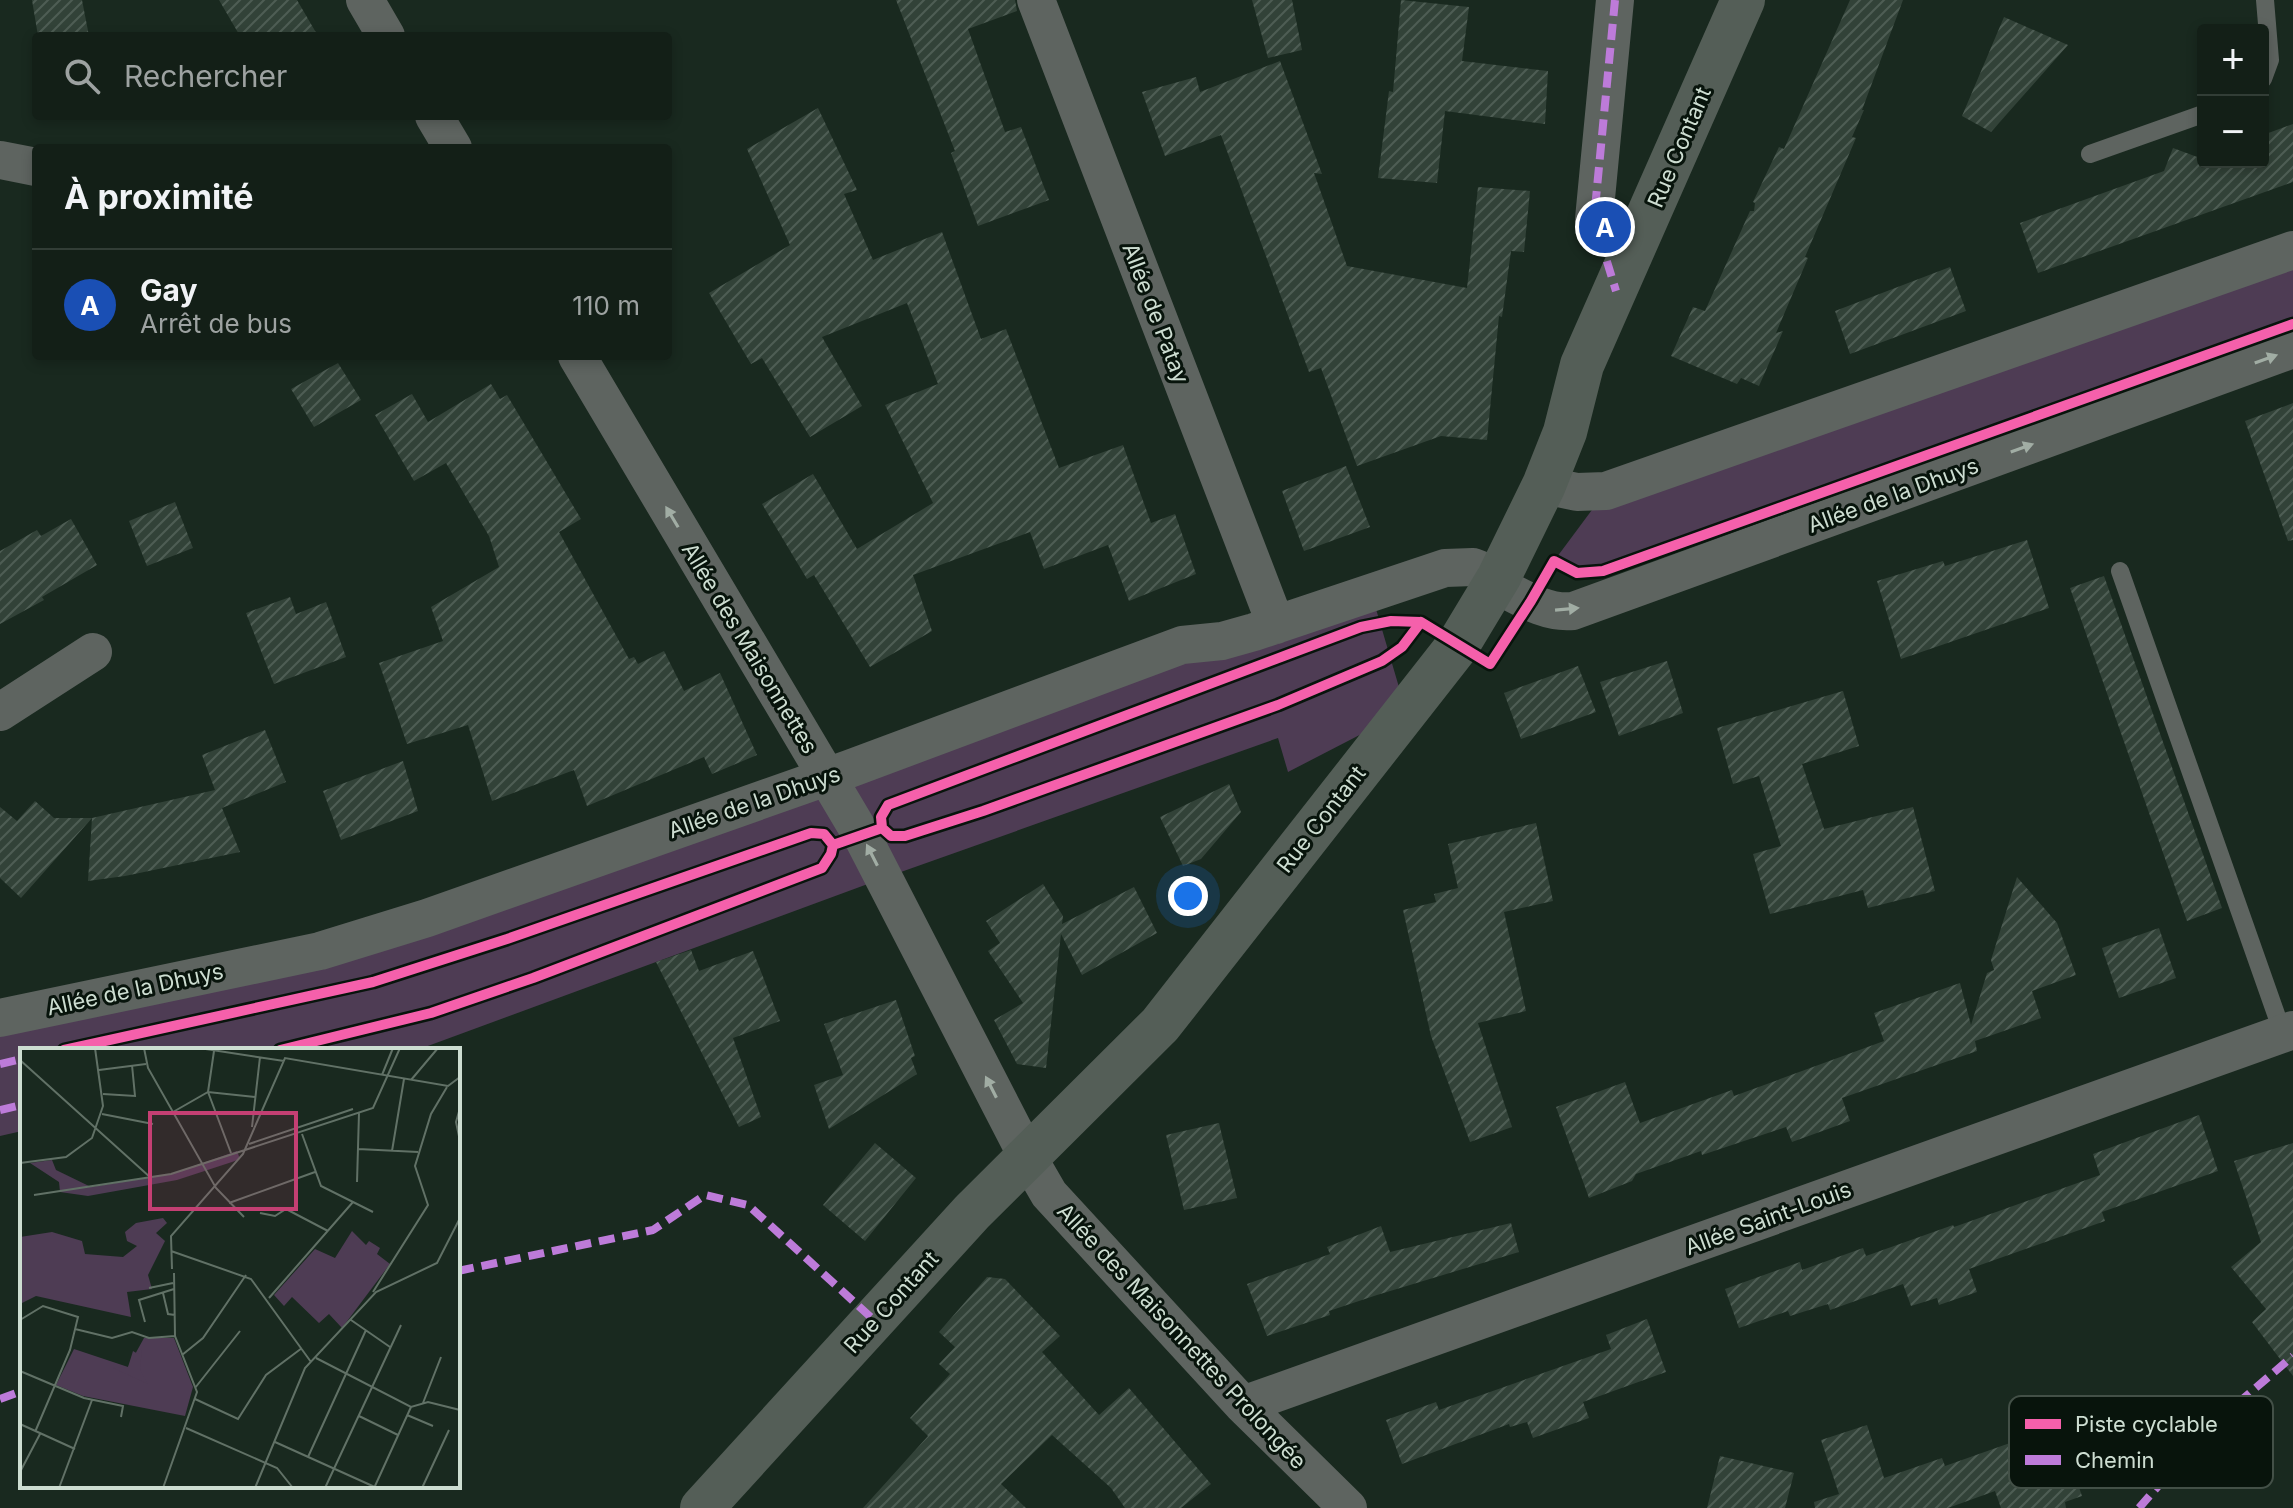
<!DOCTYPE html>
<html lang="fr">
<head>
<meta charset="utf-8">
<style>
  :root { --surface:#131f17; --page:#1c2720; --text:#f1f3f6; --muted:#9da2a1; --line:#323d36; --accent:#b45309 }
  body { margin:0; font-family:Inter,sans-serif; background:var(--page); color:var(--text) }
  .controls { position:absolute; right:24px; top:24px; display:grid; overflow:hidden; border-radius:8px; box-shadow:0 4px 12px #0003 }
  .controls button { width:72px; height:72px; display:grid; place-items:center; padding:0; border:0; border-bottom:2px solid var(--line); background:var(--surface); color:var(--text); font:40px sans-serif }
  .you { position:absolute; left:1188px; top:896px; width:28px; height:28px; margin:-20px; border:6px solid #fff; border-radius:50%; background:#1a73e8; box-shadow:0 0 0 12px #1a73e833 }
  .badge { display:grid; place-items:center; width:52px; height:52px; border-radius:50%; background:var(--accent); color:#fff; font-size:26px; font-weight:700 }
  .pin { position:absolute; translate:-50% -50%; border:4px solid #fff; box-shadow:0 2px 8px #0006 }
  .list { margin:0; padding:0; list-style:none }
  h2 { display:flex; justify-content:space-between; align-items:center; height:104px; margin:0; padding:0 32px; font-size:34px }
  h2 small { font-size:26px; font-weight:400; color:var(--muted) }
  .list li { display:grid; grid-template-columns:52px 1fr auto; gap:24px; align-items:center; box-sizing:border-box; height:112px; padding:0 32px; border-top:2px solid var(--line) }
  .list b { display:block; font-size:30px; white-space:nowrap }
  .list p { margin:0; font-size:26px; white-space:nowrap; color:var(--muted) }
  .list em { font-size:26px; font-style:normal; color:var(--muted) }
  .icon { flex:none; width:44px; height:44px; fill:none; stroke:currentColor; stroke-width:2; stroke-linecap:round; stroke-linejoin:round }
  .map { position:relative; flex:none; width:2293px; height:1508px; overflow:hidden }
  .search { position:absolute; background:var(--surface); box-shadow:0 4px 12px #0003; left:32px; top:32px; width:640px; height:88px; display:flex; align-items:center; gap:20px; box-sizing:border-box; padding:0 28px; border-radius:8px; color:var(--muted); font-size:30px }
  .panel { position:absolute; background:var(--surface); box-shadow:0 4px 12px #0003; left:32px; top:144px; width:640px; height:216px; border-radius:8px }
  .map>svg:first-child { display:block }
  .green { fill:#4e3c54 }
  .building { fill:url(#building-hatch) }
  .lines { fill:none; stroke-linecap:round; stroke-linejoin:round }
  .service { stroke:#5e6460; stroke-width:18 }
  .minor { stroke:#5e6460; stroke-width:38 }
  .secondary { stroke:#545e57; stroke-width:44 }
  .quiet { stroke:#bd7bd9; stroke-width:8; stroke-dasharray:16 8; stroke-linecap:butt }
  .cycleway-casing { stroke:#08140c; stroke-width:15 }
  .cycleway { stroke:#f560ab; stroke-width:10 }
  .oneway { fill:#a1ada4 }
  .labels { text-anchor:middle; stroke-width:6; stroke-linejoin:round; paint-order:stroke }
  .street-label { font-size:22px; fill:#cdddd1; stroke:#08140c }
  .inset-road { fill:none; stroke:#617166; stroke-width:2 }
  .view { fill:#c43f73; fill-opacity:0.15; stroke:#c43f73; stroke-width:4 }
  .inset-edge { fill:none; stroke:#cdddd1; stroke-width:4 }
  .key { fill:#08140c; stroke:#435047; stroke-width:2 }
  .key-label { font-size:22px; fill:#cdddd1 }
</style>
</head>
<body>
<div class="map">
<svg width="2293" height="1508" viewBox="0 0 2293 1508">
  <defs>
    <pattern id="building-hatch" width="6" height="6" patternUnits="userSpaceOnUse" patternTransform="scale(2)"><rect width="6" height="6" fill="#324238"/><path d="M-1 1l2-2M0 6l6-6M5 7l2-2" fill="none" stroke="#4e5d54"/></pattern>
  </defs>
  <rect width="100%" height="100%" fill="#19291f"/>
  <path class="green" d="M2293,250V324L1603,571L1579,573L1554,561L1606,491Z
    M1371,592L1406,711L1288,772L1278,738L884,878L417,1050H22V1131L0,1136V1018L320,951Z"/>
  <path class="building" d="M32,0H82L89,36H38Z
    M219,0H297L318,36H240Z
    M896,0H1015L1017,11L968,29L1005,132L1021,127L1049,200L978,226L951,153L955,151Z
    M1252,0H1292L1302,50L1268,58Z
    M1401,0L1469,7L1462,61L1548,71L1545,124L1445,111L1437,183L1378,178L1389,91L1393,92Z
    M1850,0H1903L1862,110H1864L1852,137L1856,138L1805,257L1808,258L1776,333L1783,331L1759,386L1741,378L1737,384L1671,356L1693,307L1705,311L1750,211H1754L1755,203L1753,202L1779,147L1784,149Z
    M2004,17L2068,45L1991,132L1962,116Z
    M1280,61L1322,174L1314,173L1347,266L1467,288L1478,187L1530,191L1524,252L1511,251L1502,317L1499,316L1487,440L1441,436L1357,466L1321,368L1309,372L1221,135L1165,156L1142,92L1196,77L1200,92Z
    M818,108L857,190L844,194L873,260L942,232L981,339L1006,329L1059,468L1123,445L1151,523L1175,514L1196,574L1129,601L1108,545L1044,569L1030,532L913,575L932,631L870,667L814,575L807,579L762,504L813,474L857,549L933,503L885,405L938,384L907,303L822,337L862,406L810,437L762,358L751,364L709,293L790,245L747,149Z
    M2293,124V182L2038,273L2020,223L2164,171L2173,148L2200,158L2203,157V162H2263V135Z
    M1950,267L1966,311L1850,354L1835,311Z
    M338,363L361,400L314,427L291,389Z
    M491,384L500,399L507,395L581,519L559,532L629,659L634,657L638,664L664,651L684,691L720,673L757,755L712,774L704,757L587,806L574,770L492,801L468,725L407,744L379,663L443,641L431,607L499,567L489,536L446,463L414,481L375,415L412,394L428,422Z
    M2293,403V540L2288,541L2245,421Z
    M1346,466L1370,527L1304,551L1282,491Z
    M175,502L193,548L147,566L129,521Z
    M71,519L97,565L42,597L44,600L0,624V551L37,530L41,536Z
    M2027,540L2049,608L1901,659L1877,581L1943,561L1945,566Z
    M2104,576L2222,908L2187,921L2070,588Z
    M290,597L296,614L326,602L346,657L274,684L246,613Z
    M1667,661L1683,713L1619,736L1600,682Z
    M1578,666L1596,712L1521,739L1504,693Z
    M1843,691L1859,746L1802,764L1824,829L1913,807L1935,891L1868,908L1863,890L1770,914L1753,854L1781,846L1759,776L1733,784L1717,728Z
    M265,730L286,782L222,808L240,852L125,876L88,881L92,818L21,898L0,878V807L17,821L35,801L54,818H92L215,790L202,755Z
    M403,761L418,811L341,840L323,791Z
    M1229,784L1241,812L1201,859L1183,866L1160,817Z
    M1536,823L1553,901L1504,912L1526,1011L1478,1023L1512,1127L1470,1142L1431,1036L1403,910L1436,902L1434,894L1458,888L1448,844Z
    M2017,877L2057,923L2076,975L2032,991L2041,1018L1975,1041L1977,1051L1842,1098L1850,1121L1792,1142L1786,1127L1702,1155L1701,1151L1636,1174L1632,1181L1589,1198L1556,1107L1625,1082L1640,1123L1732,1090L1734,1096L1884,1041L1874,1013L1960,983L1971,1025L1987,973L1994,970L1991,960Z
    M1043,884L1063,916L1062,924L1134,887L1157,933L1082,975L1061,934L1046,1068L1017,1064L994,1020L1023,1003L988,951L1000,943L986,921Z
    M2159,928L2176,978L2119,998L2102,948Z
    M691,950L699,971L753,951L780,1021L733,1038L761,1117L739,1127L656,962Z
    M896,1000L915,1056L911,1058L917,1074L829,1129L814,1085L843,1075L824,1024Z
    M2199,1115L2218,1171L2102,1212L2105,1221L1969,1269L1977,1292L1939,1305L1937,1298L1911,1306L1903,1284L1830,1310L1828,1304L1790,1316L1788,1311L1739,1328L1725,1289L1800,1262L1802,1270L1863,1248L1866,1256L1953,1225L1954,1227L2100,1175L2093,1154Z
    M1219,1123L1237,1198L1184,1210L1166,1135Z
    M875,1143L916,1178L865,1241L823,1205Z
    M2293,1143V1376L2252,1322L2266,1309L2231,1267L2261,1242L2234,1161Z
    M1511,1223L1519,1252L1377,1295L1329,1311L1330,1315L1267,1336L1247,1284L1330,1254L1327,1247L1381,1226L1390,1252Z
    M987,1277L1005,1279L1060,1336L1042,1352L1099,1415L1129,1388L1211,1484L1181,1508H1125L1111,1488L1052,1435L1001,1484L1026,1508H863L928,1436L910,1418L950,1374L939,1364L955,1347L939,1332Z
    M1647,1319L1666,1372L1583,1402L1589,1418L1533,1438L1527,1422L1510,1427L1509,1424L1402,1464L1386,1420L1436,1402L1439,1410L1611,1349L1606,1335Z
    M1867,1425L1884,1478L1942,1458L1945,1466L2041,1432L2053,1465L2069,1458L2082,1496L2065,1502L2066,1508H2001L1995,1491L1948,1508H1815L1814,1502L1839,1494L1821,1440Z
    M1720,1456L1794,1473L1785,1508H1707Z"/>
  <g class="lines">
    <path class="service" d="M2263,79L2270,60L2265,0
      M2090,154L2203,114
      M2120,571L2283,1034"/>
    <path class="minor" d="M365,0L386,36
      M1036,0L1276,625
      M434,116L453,148
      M0,160L36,167
      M1594,219L1615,0
      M577,356L862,836L1027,1156L1049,1194L1243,1405L1348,1508
      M1544,485L1577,492L1606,491L2293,250
      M1495,584C1519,596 1545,614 1573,611L2293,349
      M0,712L93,652
      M0,1018L320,951L427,918L849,769L1182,645L1222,641L1254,632L1445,568L1473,567L1499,577
      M1243,1405L2293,1030"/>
    <path class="secondary" d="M702,1508L972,1212L1160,1025L1458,645L1499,577L1544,485L1565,432L1582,365L1743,0"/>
    <path class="quiet" d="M1615,0L1594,219L1616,291
      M0,1064L22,1059
      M0,1110L22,1105
      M458,1271L653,1230L705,1195L748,1205L875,1321
      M0,1399L22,1391
      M2139,1508L2210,1427L2293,1356"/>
    <g class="cycleway-casing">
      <path id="cycleway" d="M882,828L881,817L888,805L1361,627L1391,621L1421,622
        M64,1050L373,982L507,939L811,833L824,834L833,845
        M280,1050L431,1013L533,978L822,868L831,854L833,845L882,828L891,836H905L983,811L1278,705L1382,661L1402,647L1421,622L1490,664L1531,601L1554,561L1577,573L1603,571L2293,324"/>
    </g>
    <use href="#cycleway" class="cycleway"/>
  </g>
  <defs><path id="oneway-solid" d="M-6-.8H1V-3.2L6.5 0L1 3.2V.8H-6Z" transform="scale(2)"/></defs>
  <g class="oneway">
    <use href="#oneway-solid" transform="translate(2266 359) rotate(-20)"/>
    <use href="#oneway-solid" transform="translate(2022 448) rotate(-20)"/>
    <use href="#oneway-solid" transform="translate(672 517) rotate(-121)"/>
    <use href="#oneway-solid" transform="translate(1567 609) rotate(-5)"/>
    <use href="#oneway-solid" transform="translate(872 855) rotate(-117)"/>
    <use href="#oneway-solid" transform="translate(991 1087) rotate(-117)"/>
  </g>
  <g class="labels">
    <g class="street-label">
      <text transform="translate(1679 147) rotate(-67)" y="8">Rue Contant</text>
      <text transform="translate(1156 313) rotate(69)" y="8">Allée de Patay</text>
      <text transform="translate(1893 495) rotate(-20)" y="8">Allée de la Dhuys</text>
      <text transform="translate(750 648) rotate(59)" y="8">Allée des Maisonnettes</text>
      <text transform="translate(754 802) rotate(-19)" y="8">Allée de la Dhuys</text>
      <text transform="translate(1321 819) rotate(-52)" y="8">Rue Contant</text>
      <text transform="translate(135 989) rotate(-12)" y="8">Allée de la Dhuys</text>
      <text transform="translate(1768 1218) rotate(-20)" y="8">Allée Saint-Louis</text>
      <text transform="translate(891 1302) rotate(-48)" y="8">Rue Contant</text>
      <text transform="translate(1182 1336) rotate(47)" y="8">Allée des Maisonnettes Prolongée</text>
    </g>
  </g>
  <g transform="translate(20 1048)">
    <rect width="440" height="440" fill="#19291f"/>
    <path d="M217,103L220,111L212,114L157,132L68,148L40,144L39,134L10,115L32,112L36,122L71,139L151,126ZM124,290H154L173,339L165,368L63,348L36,337L54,301L108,319Z" fill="#4e3c54"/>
    <path d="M143,170L147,175L136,185L145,193L128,227L132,241L107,244L111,269L16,248L0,256V189L32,184L62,193L65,206L103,209L117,198L107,193L105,184L116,175ZM122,299L120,322L128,336L93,320L108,319L113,303L118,306Z" fill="#4e3c54"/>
    <path d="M332,183L346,197L349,193L360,200L357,206L370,216L322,280L309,266L299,275L272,249L264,258L254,247L295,201L315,210Z" fill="#4e3c54"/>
    <path class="inset-road" d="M124,0L128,20L196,140L224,169M179,0L264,13M194,3L188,44L211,105M0,12L131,130M79,22L126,16M362,27L373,0M391,32L418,0M83,46L115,48L112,17M440,60L436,74L440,93M153,64L188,44L235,49M82,66L133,76M232,79L240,9M282,86L301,138L353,164M229,96L333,61M338,101L398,104M225,102L353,60L380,0M372,103L384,31M0,115L46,109L72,90L83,58L75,0M337,134L339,65M14,147L151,126L225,102M209,155L295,124M240,165L255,168L266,161L308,183M151,203L231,231L291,314M152,221L151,188L223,106L265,10L428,38L440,29M129,240L153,235M353,244L408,157L395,118L411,66L427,39M143,245L148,266L155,267M249,250L333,154M0,272L23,258L58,269L50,302L15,384M331,272L370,299M125,274L119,252L154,241M55,281L92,290L112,284L129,290L155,288M162,307L183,290L226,227M296,310L391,359L408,354L440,362M0,323L64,350L103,358L101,369M175,340L220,283M175,351L218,371L246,327L282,300M403,355L421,309M387,367L413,378M339,368L378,387M0,376L55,401M166,380L257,420L273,440M255,394L357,440M288,409L346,282M0,424L20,386M355,438L391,359M39,440L72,352M143,440L177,344L155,288L154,225M235,440L285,320L356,244L417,215L440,170M305,440L381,277M402,440L429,382"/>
    <path class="view" d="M130,65H276V161H130Z"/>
    <rect width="440" height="440" class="inset-edge"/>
  </g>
  <rect x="2009" y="1396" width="264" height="92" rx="12" class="key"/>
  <rect x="2025" y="1419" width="36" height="10" fill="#f560ab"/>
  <rect x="2025" y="1455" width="36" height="10" fill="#bd7bd9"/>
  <g class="key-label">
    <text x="2075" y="1432">Piste cyclable</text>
    <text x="2075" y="1468">Chemin</text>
  </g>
</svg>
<div class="controls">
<button>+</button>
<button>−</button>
</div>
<div class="you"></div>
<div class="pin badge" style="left:1605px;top:227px;background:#1a4fb4">A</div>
<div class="search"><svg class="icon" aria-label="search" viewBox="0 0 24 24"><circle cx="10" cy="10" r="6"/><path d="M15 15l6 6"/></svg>Rechercher</div>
<section class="panel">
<h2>À proximité<small></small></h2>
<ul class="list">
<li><span class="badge" style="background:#1a4fb4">A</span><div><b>Gay</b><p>Arrêt de bus</p></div><em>110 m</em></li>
</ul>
</section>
</div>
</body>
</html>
